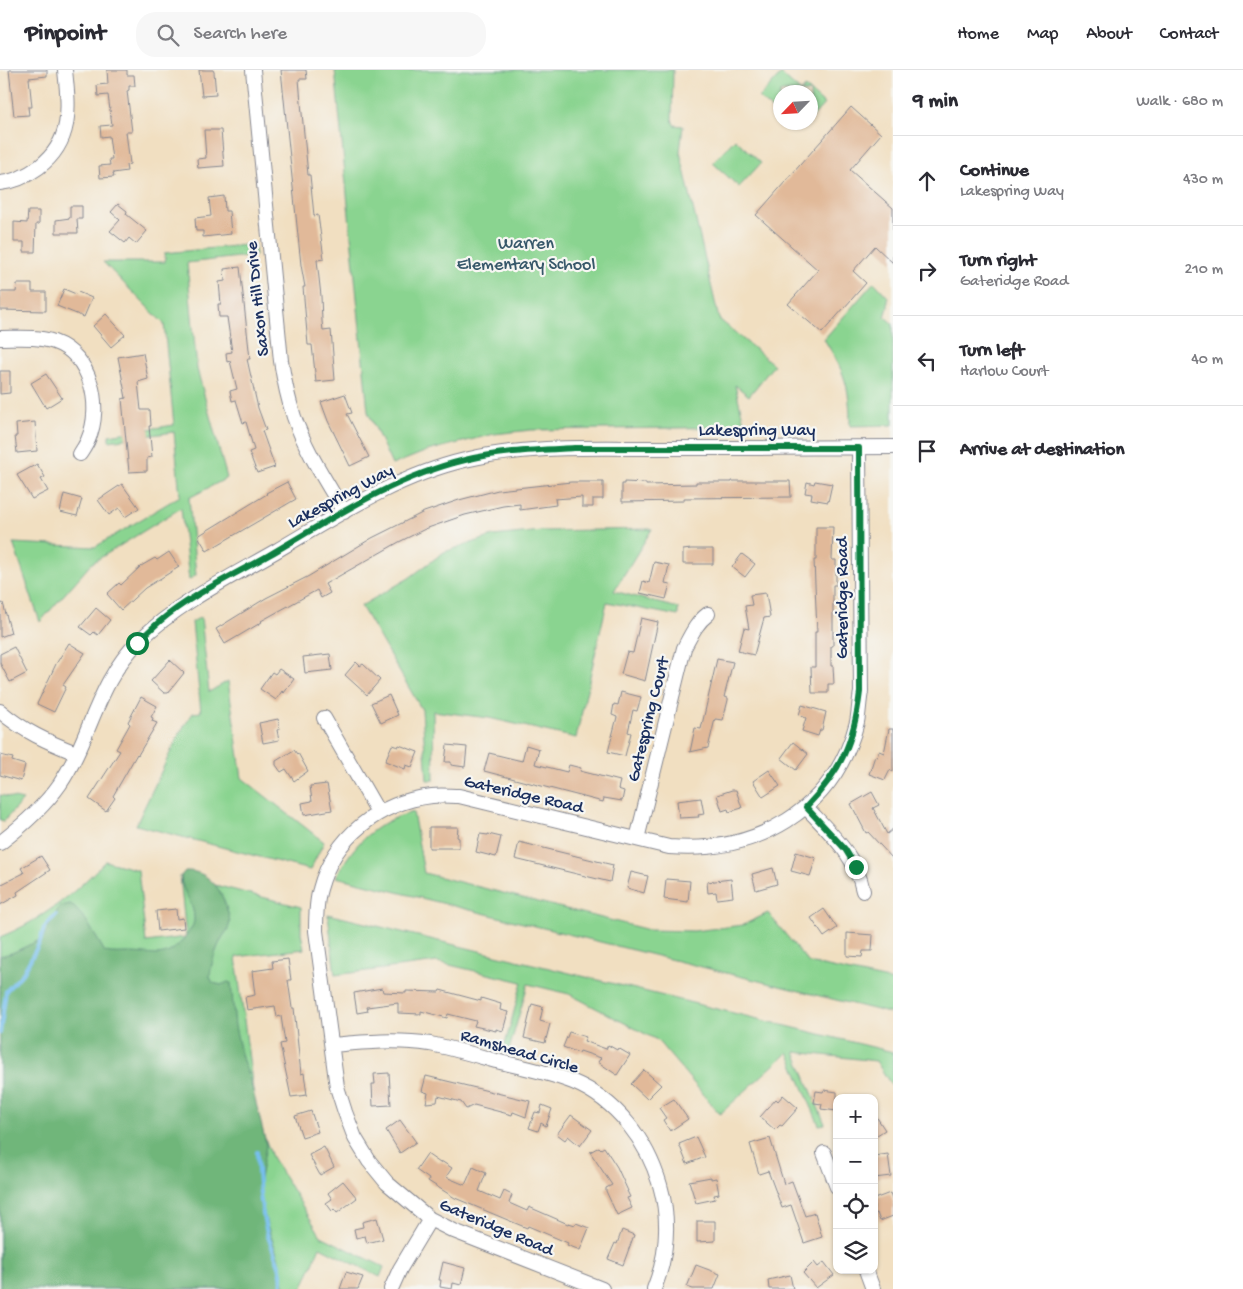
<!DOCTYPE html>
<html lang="en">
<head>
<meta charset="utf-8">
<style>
  :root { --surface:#fff; --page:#f7f7f7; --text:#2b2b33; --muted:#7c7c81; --line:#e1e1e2 }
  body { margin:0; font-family:"Gochi Hand",sans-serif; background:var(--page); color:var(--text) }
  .controls { position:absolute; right:15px; bottom:15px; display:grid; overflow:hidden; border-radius:10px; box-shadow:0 1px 4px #0004 }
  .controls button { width:45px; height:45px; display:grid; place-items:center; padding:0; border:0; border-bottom:1px solid var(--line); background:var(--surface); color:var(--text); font:25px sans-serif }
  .compass { position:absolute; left:773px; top:15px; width:45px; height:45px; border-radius:50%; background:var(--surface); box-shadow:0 1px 4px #0004; rotate:245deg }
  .stop { position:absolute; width:15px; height:15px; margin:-11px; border:4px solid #0b8043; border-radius:50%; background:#fff }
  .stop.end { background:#0b8043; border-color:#fff; box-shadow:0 1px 5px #0008 }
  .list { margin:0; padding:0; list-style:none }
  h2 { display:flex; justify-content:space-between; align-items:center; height:65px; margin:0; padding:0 20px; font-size:21px }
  h2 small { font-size:16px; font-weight:400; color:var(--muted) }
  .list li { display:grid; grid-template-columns:32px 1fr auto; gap:15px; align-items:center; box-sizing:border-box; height:90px; padding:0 20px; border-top:1px solid var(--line) }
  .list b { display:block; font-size:19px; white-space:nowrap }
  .list p { margin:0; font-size:16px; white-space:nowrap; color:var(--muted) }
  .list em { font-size:16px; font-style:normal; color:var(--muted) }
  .icon { flex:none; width:28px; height:28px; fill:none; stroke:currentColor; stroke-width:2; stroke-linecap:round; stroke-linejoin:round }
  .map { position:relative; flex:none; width:893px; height:1219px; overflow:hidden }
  header { display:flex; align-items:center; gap:30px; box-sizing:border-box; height:70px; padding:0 25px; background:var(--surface); border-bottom:1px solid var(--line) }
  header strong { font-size:24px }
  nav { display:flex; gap:28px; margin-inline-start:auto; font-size:18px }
  .search { width:350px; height:45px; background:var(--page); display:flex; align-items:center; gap:12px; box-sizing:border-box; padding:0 18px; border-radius:20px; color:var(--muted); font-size:19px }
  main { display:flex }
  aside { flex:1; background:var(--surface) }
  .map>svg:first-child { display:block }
  .green { fill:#8ad490; stroke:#528277 }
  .forest { fill:#6fb67a; stroke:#45726c }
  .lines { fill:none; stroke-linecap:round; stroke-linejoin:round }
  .stream { stroke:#77bfef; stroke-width:4 }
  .building { fill:#e1b999 }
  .minor-casing { stroke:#868790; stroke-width:16 }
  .minor { stroke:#fff; stroke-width:14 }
  .route { stroke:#0b8043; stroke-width:6 }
  .labels { text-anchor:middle; stroke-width:4.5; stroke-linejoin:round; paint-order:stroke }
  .park-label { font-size:18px; fill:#37586a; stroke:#f6f6f2 }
  .street-label { font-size:18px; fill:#1b2f5e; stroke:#f6f6f2 }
</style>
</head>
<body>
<header>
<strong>Pinpoint</strong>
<div class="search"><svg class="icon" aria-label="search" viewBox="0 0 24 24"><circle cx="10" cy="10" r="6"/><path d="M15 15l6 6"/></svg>Search here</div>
<nav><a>Home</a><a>Map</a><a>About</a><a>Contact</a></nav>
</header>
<main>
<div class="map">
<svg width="893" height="1219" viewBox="0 0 893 1219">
  <rect width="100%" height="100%" fill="#f6f6f2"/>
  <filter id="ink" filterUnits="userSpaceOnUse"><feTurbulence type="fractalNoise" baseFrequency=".02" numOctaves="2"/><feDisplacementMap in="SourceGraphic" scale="10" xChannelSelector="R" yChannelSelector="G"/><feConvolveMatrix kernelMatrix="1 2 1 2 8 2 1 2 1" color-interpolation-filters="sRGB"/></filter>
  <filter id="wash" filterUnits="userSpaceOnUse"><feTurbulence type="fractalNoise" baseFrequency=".0096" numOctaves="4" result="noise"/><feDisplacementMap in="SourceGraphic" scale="20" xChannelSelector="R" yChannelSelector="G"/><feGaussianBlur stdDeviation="1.12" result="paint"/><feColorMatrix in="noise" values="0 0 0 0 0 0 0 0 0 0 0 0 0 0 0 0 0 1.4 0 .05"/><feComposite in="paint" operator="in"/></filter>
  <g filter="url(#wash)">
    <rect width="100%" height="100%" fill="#f1dfc1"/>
    <path class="green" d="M335,0H673L672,49L674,55L683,56L680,82L719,249L774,295L749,326L735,315L745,357L531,360L494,364L427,381L392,395L368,342Z
      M781,4L801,22L805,17L824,34L811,49L810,22H780V47L759,28Z
      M735,69L761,93L739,117L713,93Z
      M254,174L256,185L187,193L197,299L227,408L189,428L196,505L189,510L181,438L92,493L40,552L13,473L95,477L180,426L174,362L109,371V365L174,355L164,254L103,192H165V183Z
      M874,212L888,227V237L885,247L893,254V355L850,356C850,316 845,303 824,269Z
      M652,459L614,521L678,538V546L607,532L576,668L489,648L433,641L434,710H427L422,640L361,536L409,508L444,482L493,466L541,461Z
      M201,547L209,622L228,611L242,708L324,772L310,800L136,755L179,664L193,643L201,642L192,552Z
      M0,725L23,730L4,751L0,750Z
      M413,742L424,803L649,860L694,861L743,855L768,843L809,893L893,911V944L336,807C355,772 374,753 413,742Z
      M105,791L138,800L146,872L186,867L180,806L301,837V863L304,879L236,887L256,1044L272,1087L321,1166L384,1197L380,1207L320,1177L302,1219H0V867C40,851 76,823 105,791Z
      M328,844L893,982V1018L876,991L795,982L825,1054L819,1055L788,982L720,1044L657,970L569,924L528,914L509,980L504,978L522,912L437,892L335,905Z"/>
    <path class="forest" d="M185,801C207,800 221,818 226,837C228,843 231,850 229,856C228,861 223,865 221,870C215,882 211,894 210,907L213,913L221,915L228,912L231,913L235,956L242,988L251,1013L265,1069L266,1076L259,1114V1123L267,1155L278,1186L285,1219H0V886L12,883L42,869L60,836L71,834L86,850L105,882C114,884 120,883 128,883C157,883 165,893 186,866C190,860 194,856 194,849C195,834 181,823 181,806Z"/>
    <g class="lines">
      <path class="stream" d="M0,963L6,921L23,903L40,872L44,858L56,845
        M257,1082C258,1110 260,1136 267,1163C272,1181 285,1200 281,1219"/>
    </g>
    <g id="blocks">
      <path class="building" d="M9,0H47V6L29,8L32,37H28L29,45L14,46Z
        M107,0H127V5H134L135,16H129V20L127,21L132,62H126L130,94L126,95L127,101L113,103L114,107L100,108L99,96L110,95L109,89H112L109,66L101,67L100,56L112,55L108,25L98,26L97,15L108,14Z
        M199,0H213L214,2L216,25L202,26Z
        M281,0H306L307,9H299L301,33L308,105H310L314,146L318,145L324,189L317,190L321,226L322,251L323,261L331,260L335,310L316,312L312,275H308L303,217H305L301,195Z
        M851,37L881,64L850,100L893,138V193L875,176L853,201L866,213L822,263L788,234L818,200L756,145Z
        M204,60H221L224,96L198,98L197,89L206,88Z
        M224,126L225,141H229L231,164L203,167V161H196L195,148L211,146L209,128Z
        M118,134L127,141L126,144L147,161L136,174L129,168L125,173L110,161L120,150L111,142Z
        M70,136H82V149H77L78,163H56V150L70,148Z
        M28,141H39V154H36L35,182H24V172H14V152L27,153Z
        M240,197L250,289H247L258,338L266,360L262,361L275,397L257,403L249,382L254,380L246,352L243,353L236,330L232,331L230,321L237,319L230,291L227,292L226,283L232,282L227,247H219L218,234H221L219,212L225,211L224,199Z
        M17,214H32V222H46V241L0,240V222H16Z
        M64,219L76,224L78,222L92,228L84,247L57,236Z
        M106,244L125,265L111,277L93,256Z
        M143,283L148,309L138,312L141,340H150L151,356H149L152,387L147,388V401L129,402L122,329L126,328L118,287Z
        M0,301H10V323L0,324Z
        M46,304L62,328L46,338L31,313Z
        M345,324L352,343L347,344L369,387L350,396L328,351L321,332Z
        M35,352L37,381L17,383L15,366H17L16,354Z
        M37,394L45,407L41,409L48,421L32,429L17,405Z
        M732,411H790L791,427L684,428V431L622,432V414H624V412L646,413V415L696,414V412H732Z
        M815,411L832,414L828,432L811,429L812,424L805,423L807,412L814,414Z
        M287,412L296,429L207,481L198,466L267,424L266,423Z
        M571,412H603V429H593V437H582V427L555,429L556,435L520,440V434L503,436L465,445L425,459L399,472L325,514L330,523L321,528L317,520L261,551L262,552L225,574L216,559L266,528L309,506L372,468L424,442L459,430L498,420Z
        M122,414L139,438L125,447L119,438L109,445L98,430Z
        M64,424L82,429L77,446L60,442Z
        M816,457H833L832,490H836V515H833V576H831V596H833L834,614H828V623H812L811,597H815V562H817L814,490H816Z
        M691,479H713V494H683V480Z
        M169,482L179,497L145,518L121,540L107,524L119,513L121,515L141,496L155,488L157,490Z
        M742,484L755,494L745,507L732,497Z
        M654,492L669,495L665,513L670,514L666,529L640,523L643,511L649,513Z
        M766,523L770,547L764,548L754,585L738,581L744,558L749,559L745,536L752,535L750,525Z
        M3,533L11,563L0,567V534Z
        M96,538L110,550L98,565L94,562L91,565L80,557Z
        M641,548L658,552L645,611L621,604L627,582L633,583Z
        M69,573L85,583L63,615L66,617L54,642L37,634L56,594Z
        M14,577L27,603L10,612L0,593V584Z
        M330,584L332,600L305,603L303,587Z
        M717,589L733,592L724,627L728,628V630L723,650L715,649L708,678L690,682L695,658L701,659Z
        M170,590L184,603L168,623H164L151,611Z
        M356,592L360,596L363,594L380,610L367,625L345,605Z
        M279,599L294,609L284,623L282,621L276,630L260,619L272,602L275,604Z
        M621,622L641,627L637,641L633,640L628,662L631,663L625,686L608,682L617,647L612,645L614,634L618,635Z
        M389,625L398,645L381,653L371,633Z
        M141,627L157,636L151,647L153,648L152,651L157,653L138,685L137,684L113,726L115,728L106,741L89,729L120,681L116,679L130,654L128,652Z
        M802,635L826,642L822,660H820L818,666L802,661L806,648L799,645Z
        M278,649L280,659L277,660L279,670L263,673L259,653Z
        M889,659H893V702L890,700L885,710L869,704L875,686L877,687L879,681L884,683Z
        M793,672L808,684L796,700L781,688Z
        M392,675L398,677L399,675L418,682L412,697L406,695L405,699L385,691Z
        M447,675L467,677L465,697L451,695V692H445Z
        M526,675L539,679L535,694L567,702L569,695L581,698L580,701L620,711L618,719L624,721L622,731L604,728L603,732L484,701L489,683L522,691Z
        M294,680L297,684L298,683L308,701L294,711L286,699L281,702L276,695V691Z
        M0,685L13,688L12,691L25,695L21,711L0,705Z
        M769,700L780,716L763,727L753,711Z
        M327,714L332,740L304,745L302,733L312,731L310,716Z
        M732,720H736L742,738L729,742L728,739L722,741L717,725Z
        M872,722L879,735L873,738L887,764L893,759V789L868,762L866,763L851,734Z
        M701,728L704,744L698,745L699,747L679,748L677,731Z
        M429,757H458L457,767L459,768V778H429Z
        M480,764L488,765V764L501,767L496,787L476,782Z
        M519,772L613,795L610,812L515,789Z
        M796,782L816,788L810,806L791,801Z
        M41,786L50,800L17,822L18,825L0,835V815L24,803L21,798Z
        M773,798L777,814L756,820L752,804Z
        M631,802L648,806L644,823L627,818Z
        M666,809L690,811L688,832L664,829Z
        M731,809L733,827L717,829L716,822L708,823L707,812Z
        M176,839L177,849L183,848L184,858L158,861L156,841Z
        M824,839L837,858L824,867L811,848Z
        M847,863L873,865L872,881H863L862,887L847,886Z
        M288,889L291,910H288L292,938H294L301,1004L304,1003L307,1025L291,1027L280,974L285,973L281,946L277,947L275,936L247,940L245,927L255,925L252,901L273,898L272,891Z
        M382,918L383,922L406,923V921L439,922L440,920L481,931V928L501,934L500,940L508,942L503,961L496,959V961L474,956L476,951L448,944L447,948L421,941V944L398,943V933L367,937L368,941L357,943L354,923Z
        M532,934L543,937L540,951L550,954L545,973L524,968Z
        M569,962L586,967L584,971L606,979L608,975L617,980L618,978L630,985L617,1005L598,992L601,988L580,981L579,983L563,977Z
        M644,1000L661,1015L647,1029L631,1014Z
        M389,1003L391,1035L373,1036L372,1014H375L374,1004Z
        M426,1006L530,1031L526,1047L513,1042L512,1045L474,1035L466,1039L461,1032L438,1026L437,1032L426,1033L428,1023L422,1021Z
        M824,1020L837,1022V1041L821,1039L822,1034L814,1033L816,1021L823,1022Z
        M783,1025L798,1038L782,1056L780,1055L775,1060L760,1047L776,1029L778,1031Z
        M674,1029L688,1049L670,1061L663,1050L666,1048L659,1038Z
        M542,1035L552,1039L546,1056L541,1053L538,1061L529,1058L535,1042L540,1043Z
        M311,1041L318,1062L302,1067L295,1046Z
        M874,1043L885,1060L874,1067Z
        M571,1045L592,1060L580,1076L568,1066L565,1070L557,1064Z
        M400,1050L416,1072L400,1083L386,1060Z
        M696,1067L705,1087L687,1094L679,1074Z
        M770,1068L784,1114L792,1111L805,1146L815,1143L822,1167L804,1173L791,1135L782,1138L768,1101L759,1104L750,1074Z
        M324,1077L334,1097L320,1105L309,1085Z
        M599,1077L601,1079L604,1077L617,1097L628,1121H627L630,1127L627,1128L632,1138L617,1145L606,1121V1118L612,1115L590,1082Z
        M427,1084L440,1093L441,1091L452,1098L446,1107L465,1115L473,1097L486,1103L479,1121L500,1130L504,1121L512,1125L509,1133L527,1141L529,1137L568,1154L569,1153L575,1155L576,1153L589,1158L580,1180L567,1175L568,1173L528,1156L527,1158L455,1128L428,1111L429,1109L416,1100Z
        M888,1084L891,1106L874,1108V1086Z
        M711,1107V1109L716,1108L719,1124L714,1125L715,1129L696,1133L689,1111Z
        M343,1111L357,1128L337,1143L334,1139L332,1141L326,1133L332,1129L328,1123Z
        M890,1123L893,1131V1146L880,1151L877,1143L874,1144V1129Z
        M377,1148L383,1169L367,1173L365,1166L356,1168L354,1159L363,1157L362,1152Z
        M697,1151H715V1171L697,1172Z
        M622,1160L634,1165L623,1195L608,1189L615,1173L617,1174Z
        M443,1192L465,1198L461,1215L453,1213L452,1219L440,1217L441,1210H439Z
        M814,1192L818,1197L824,1192L834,1205L816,1218L803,1203Z
        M696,1195L720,1204L714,1219H693L687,1217Z
        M346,1202L363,1207L358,1219H340Z
        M790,1205L793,1219H769L768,1210Z"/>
    </g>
  </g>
  <g filter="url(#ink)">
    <use href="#blocks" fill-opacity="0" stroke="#868790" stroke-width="1"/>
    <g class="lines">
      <g class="minor-casing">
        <path id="minor" d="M253,0L281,291C284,310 288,329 294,347C306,381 326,411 344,442
          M0,113C15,112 28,105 39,97C73,71 69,38 65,0
          M0,268C18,268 37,266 54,272C91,285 103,336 88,370C86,375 83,379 80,384
          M0,641C23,661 48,672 76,683
          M324,648L378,742
          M806,737C830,763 856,785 863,821
          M637,769L684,578C691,565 696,553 708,544
          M0,773C22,756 44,737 60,714C91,668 97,612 139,571C178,533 229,508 276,481C336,446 397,406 465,390C527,375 592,378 655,378C734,378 814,378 893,377
          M332,975C365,972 397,969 430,974C452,978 475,985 496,991C522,997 548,1002 573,1012C617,1030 647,1071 660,1115C670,1150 667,1186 654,1219
          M824,1083L837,1117
          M866,1200L873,1219
          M391,1219L400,1199L430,1149
          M602,1219L454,1161L430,1149L387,1113L369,1091L355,1068L345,1042L337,1017L316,861C316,847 316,832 320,819C334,767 379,732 432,726C440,725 450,726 459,726L669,777C756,784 834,741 857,652C859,642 859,632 861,622L859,378"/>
      </g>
      <use href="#minor" class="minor"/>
    </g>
  </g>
  <g class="lines" filter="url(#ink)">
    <path class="route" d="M137,573C144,566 151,559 159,552C191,525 232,506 269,485C331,449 394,407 465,390C501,381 538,380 574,378H859L860,622C854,672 841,701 806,737L845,779L856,797"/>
  </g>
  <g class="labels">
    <g class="park-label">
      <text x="526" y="178">Warren<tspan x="526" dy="21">Elementary School</tspan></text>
    </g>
    <g class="street-label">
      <text transform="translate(256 229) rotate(-96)" y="6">Saxon Hill Drive</text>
      <text x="757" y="365">Lakespring Way</text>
      <text transform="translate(340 425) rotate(-28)" y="6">Lakespring Way</text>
      <text transform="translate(841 528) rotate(-90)" y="6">Gateridge Road</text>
      <text transform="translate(647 649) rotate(-76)" y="6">Gatespring Court</text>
      <text transform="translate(524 723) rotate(13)" y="6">Gateridge Road</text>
      <text transform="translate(520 980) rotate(16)" y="6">Ramshead Circle</text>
      <text transform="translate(497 1156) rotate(23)" y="6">Gateridge Road</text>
    </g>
  </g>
</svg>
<div class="controls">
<button>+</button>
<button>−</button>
<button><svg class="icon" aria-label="locate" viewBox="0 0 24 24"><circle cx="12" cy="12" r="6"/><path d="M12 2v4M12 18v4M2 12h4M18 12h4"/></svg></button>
<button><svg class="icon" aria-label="layers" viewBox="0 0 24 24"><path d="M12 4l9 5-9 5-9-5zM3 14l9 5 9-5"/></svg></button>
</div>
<svg class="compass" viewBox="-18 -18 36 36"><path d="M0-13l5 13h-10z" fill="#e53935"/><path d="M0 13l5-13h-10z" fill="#7c7c81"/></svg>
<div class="stop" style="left:137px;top:573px"></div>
<div class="stop end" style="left:856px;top:797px"></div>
</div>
<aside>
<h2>9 min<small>Walk · 680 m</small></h2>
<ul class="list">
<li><svg class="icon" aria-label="ahead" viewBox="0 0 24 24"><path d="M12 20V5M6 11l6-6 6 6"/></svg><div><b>Continue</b><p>Lakespring Way</p></div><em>430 m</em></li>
<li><svg class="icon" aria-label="right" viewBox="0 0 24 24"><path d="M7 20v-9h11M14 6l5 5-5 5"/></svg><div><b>Turn right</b><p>Gateridge Road</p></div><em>210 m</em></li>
<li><svg class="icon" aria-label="left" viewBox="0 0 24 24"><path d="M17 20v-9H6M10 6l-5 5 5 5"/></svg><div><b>Turn left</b><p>Harlow Court</p></div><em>40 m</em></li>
<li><svg class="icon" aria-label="arrive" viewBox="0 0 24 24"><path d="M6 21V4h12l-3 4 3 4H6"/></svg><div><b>Arrive at destination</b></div></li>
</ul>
</aside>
</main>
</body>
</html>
